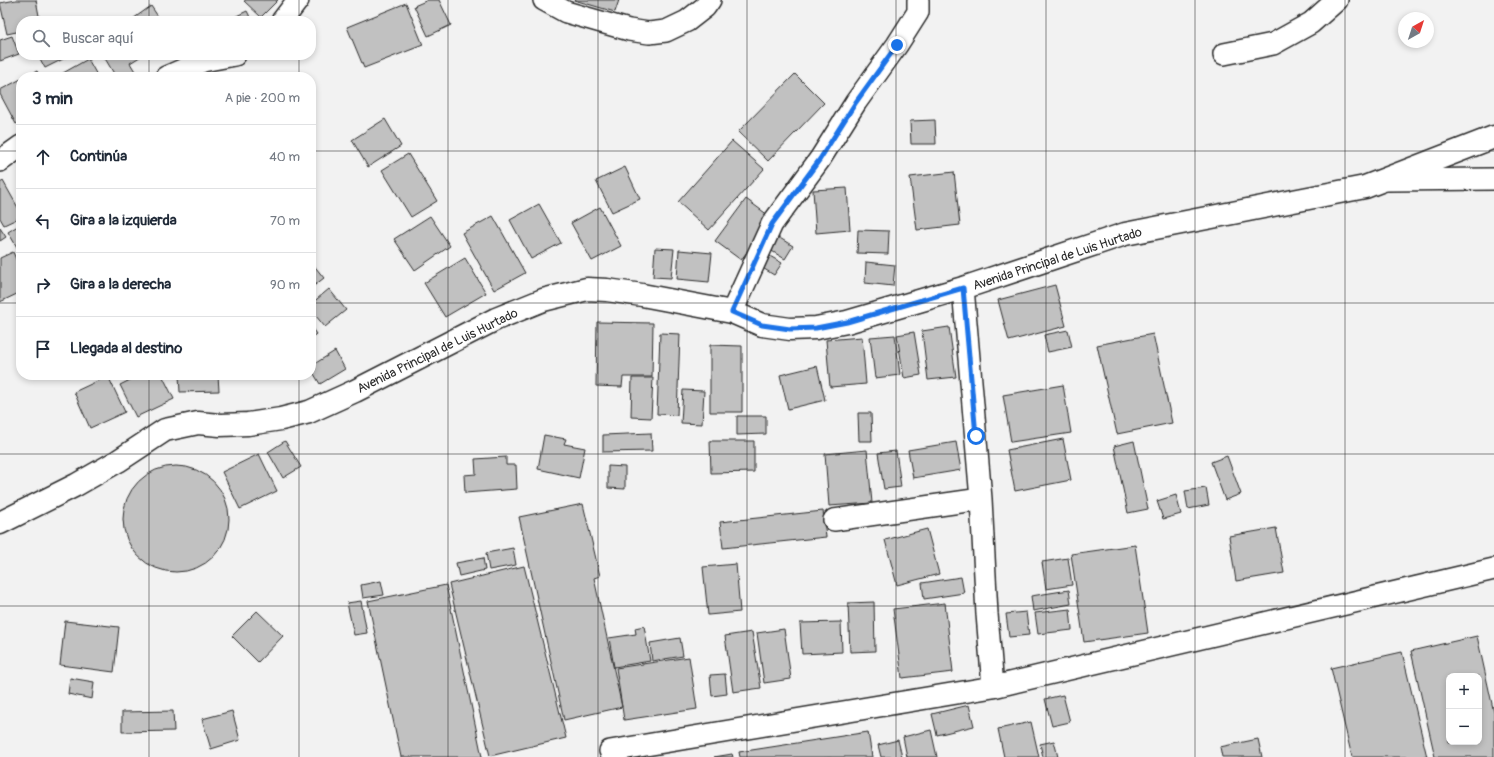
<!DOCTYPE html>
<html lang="es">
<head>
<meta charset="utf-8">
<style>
  :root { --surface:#fff; --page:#f2f2f3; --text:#1f2937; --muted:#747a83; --line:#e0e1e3 }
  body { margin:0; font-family:Pangolin,sans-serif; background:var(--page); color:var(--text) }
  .controls { position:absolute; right:12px; bottom:12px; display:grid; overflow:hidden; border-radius:8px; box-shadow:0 2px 6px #0003 }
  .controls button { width:36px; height:36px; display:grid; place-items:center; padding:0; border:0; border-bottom:1px solid var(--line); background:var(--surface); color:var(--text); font:20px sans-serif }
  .compass { position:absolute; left:1398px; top:12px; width:36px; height:36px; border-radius:50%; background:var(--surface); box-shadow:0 2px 6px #0003; rotate:39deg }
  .stop { position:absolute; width:12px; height:12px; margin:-9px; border:3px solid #1a73e8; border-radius:50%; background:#fff }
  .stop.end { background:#1a73e8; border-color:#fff; box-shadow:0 1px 4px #0008 }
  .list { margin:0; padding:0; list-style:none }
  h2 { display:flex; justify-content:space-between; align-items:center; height:52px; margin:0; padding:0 16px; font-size:17px }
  h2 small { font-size:13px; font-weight:400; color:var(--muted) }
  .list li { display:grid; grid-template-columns:26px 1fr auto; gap:12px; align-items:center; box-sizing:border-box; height:64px; padding:0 16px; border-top:1px solid var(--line) }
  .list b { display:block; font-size:15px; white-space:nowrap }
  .list em { font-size:13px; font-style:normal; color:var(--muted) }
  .icon { flex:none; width:22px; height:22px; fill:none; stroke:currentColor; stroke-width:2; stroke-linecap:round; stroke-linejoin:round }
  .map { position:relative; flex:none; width:1494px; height:757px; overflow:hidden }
  .search { position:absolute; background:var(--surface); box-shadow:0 2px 6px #0003; left:16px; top:16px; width:300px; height:44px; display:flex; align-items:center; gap:10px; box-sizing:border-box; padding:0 14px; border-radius:16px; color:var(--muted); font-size:15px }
  .panel { position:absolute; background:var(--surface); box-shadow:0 2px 6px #0003; left:16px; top:72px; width:300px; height:308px; border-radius:16px }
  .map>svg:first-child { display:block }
  .building { fill:#c1c1c1; stroke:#2b2b2b; fill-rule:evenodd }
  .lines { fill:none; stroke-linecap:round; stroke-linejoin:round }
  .minor-casing { stroke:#2b2b2b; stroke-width:24 }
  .tertiary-casing { stroke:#2b2b2b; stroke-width:25 }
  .minor { stroke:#fff; stroke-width:21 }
  .tertiary { stroke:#fff; stroke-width:22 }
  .route { stroke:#1a73e8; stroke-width:5 }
  .grid { fill:none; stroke:#2b2b2b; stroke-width:1; stroke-opacity:0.55 }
  .labels { text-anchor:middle; stroke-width:3; stroke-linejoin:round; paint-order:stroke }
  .street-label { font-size:13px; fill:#2b2b2b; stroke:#fff }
</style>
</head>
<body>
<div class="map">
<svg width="1494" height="757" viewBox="0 0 1494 757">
  <rect width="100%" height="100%" fill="#f2f2f2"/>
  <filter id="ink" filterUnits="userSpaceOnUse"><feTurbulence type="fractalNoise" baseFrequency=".025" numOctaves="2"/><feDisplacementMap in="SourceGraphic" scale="8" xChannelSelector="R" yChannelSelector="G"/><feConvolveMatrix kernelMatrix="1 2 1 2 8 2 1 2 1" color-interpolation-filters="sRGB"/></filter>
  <g filter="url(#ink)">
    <path class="building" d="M16,0H36L40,21H21V31L7,34L0,3Z
      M246,0H278L261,17L244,1Z
      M428,0H439L451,25L428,36L414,6Z
      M574,0H619L615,12Z
      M406,3L423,45L364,68L347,27Z
      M151,6L161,21H130Z
      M247,11L252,21H226Z
      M12,36L19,54L0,61V40Z
      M38,55H71L45,68Z
      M103,55H143L130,63L136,73L127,77H116Z
      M88,59L98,77H56Z
      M37,71L40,77H26Z
      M795,74L824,103L768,161L738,132Z
      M21,79V121L16,124L0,94V90Z
      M385,119L401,146L368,167L352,140Z
      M935,120L936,144H911L910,121Z
      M732,141L764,169L709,230L678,202Z
      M408,154L437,201L411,217L382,170Z
      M625,167L640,199L612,212L596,181Z
      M954,172L960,225L917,230L910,177Z
      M3,181L21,213V217L4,225L0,218V183Z
      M847,188L850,230L816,233L813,190Z
      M746,199L772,218L741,260L715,241Z
      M539,204L561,243L531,259L510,220Z
      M600,207L621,246L592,261L571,223Z
      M430,216L450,246L415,270L394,239Z
      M493,216L525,273L494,290L462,233Z
      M21,224V254L8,232Z
      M0,228L6,237L0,241Z
      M858,230L889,231L888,254L857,253Z
      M778,237L793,246L785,259L770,250Z
      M655,248L674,249L671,278L653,277Z
      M679,250L712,253L709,282L677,279Z
      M13,252L21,271V292L0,302V258Z
      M768,255L782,263L774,275L761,267Z
      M465,258L486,293L445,317L424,283Z
      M866,262L895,265L893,286L865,283Z
      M312,263L324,278L311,288V264Z
      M1055,285L1066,326L1009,341L998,300Z
      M329,289L346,310L325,327L311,310V304Z
      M597,322L653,323L652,377H623L622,387L596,386Z
      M311,327L316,334L311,338Z
      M949,327L956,377L928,380L922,331Z
      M1068,330L1072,347L1048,352L1044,335Z
      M914,332L921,375L904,378L897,335Z
      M660,333L680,334L677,415L657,414Z
      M1153,334L1172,423L1117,434L1097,345Z
      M895,335L900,375L875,378L870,337Z
      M862,337L866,384L830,387L826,340Z
      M710,345L742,346V412H710Z
      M335,351L345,369L320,384L311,369V366Z
      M817,366L825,400L788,409L780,375Z
      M140,375H162L174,399L136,417L120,385Z
      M179,375H218L219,391L180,392Z
      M108,376L125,412L90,428L74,392Z
      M632,378H653L651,418L631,417Z
      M1063,385L1071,433L1011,442L1003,395Z
      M683,390L704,391L702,424L681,423Z
      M858,413H871L872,441H859Z
      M737,416H766V434L737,435Z
      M651,433L652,451L603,452V435Z
      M544,435L566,439L564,444L585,448L579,478L538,469Z
      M1063,439L1071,480L1015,491L1007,450Z
      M285,441L301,467L283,478L268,452Z
      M710,441H754V472L711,473Z
      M1134,441L1148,509L1128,513L1114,446Z
      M956,442L961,470L913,478L908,450Z
      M867,450L872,503L829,506L825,454Z
      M896,451L901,487L884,489L878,453Z
      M259,454L277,491L240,509L222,472Z
      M1227,456L1241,494L1225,500L1211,462Z
      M506,457V465H516L517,489L465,493L464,475L476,474L475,459Z
      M123 519a53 53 0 1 1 106 0a53 53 0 1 1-106 0Z
      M608,466L625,467V489L608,488Z
      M1206,488L1209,505L1188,509L1185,491Z
      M1176,495L1181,514L1163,519L1157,501Z
      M583,504L600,576L594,578L622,707L564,720L519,517Z
      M823,511L826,537L723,548L720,522Z
      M1276,528L1284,573L1236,581L1229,536Z
      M927,529L939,574L897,585L885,540Z
      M1135,545L1148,633L1084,642L1071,554Z
      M513,548L516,565L489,570L486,553Z
      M483,558L485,570L459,576L456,563Z
      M1068,558L1072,585L1046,589L1042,562Z
      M736,564L740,612L708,615L703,567Z
      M524,566L566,738L490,756L449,584Z
      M961,577L964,593L924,599L922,583Z
      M381,581L384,595L363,598L361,585Z
      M446,585L482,757H401L368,601Z
      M1069,590L1071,604L1033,611L1031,596Z
      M361,601L367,633L354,635L347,603Z
      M874,602L875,651L850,652L848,603Z
      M945,603L953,672L902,678L893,609Z
      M1070,609L1072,630L1038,634L1035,613Z
      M257,611L283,636L258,662L232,636Z
      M1026,612L1029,635L1009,637L1006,614Z
      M65,621L119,627L114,672L60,665Z
      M841,622L842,652L802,654L800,623Z
      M644,626L650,661L614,667L609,638L636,634L635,628Z
      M784,629L791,679L764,683L757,633Z
      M752,632L761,688L733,692L725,636Z
      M1477,636L1494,713V757H1435L1411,651ZM1449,676H1479V742H1449Z
      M680,638L683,656L652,661L650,643Z
      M1402,652L1427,757H1352L1331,668Z
      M689,657L697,709L624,720L616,668Z
      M725,674L727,694L712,696L710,675Z
      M70,678L94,682L92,699L68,694Z
      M1063,695L1070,722L1052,726L1045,699Z
      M969,705L974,726L937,735L932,714Z
      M173,711L174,731L122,732V712Z
      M232,711L240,740L211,749L202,719Z
      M1031,722L1039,757H1004L998,729Z
      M931,730L937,757H907L903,737Z
      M868,732L872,757H740L739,752Z
      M1258,739L1262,757H1222L1220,747Z
      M898,740L902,757H881L878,745Z
      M1054,741L1058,757H1043L1040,744Z
      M732,754L733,757H714Z"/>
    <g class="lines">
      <g class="minor-casing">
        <path id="minor" d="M544,0L566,12L629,30L649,33L666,31L687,21L705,7L710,0
          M282,21L298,0
          M1224,54L1273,44L1311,23L1337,0
          M166,77L203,61L235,55
          M0,161L21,146
          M1387,180L1494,179
          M963,288L981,499L987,614L993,687
          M732,312L772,224L820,159L856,102L897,45L918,12V0
          M834,520L981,499
          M610,751L993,687L1494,569"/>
      </g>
      <g class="tertiary-casing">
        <path id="tertiary" d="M0,523L76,485L118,461L165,430L198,423L220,425L248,424L281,419L309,412L355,391L496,319L543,300L587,289L607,290L642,295L732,312L762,325L790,329L816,328L847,322L963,288L1125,234L1365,187L1494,137"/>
      </g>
      <use href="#minor" class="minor"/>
      <use href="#tertiary" class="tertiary"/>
    </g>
  </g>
  <g class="lines" filter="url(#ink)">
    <path class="route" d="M897,45L856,102L820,159L772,224L732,312L762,325L790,329L816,328L847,322L963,288L976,436"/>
  </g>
  <path class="grid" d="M149,0V21M299,0V21M448,0V757M598,0V757M747,0V757M896,0V757M1046,0V757M1195,0V757M1345,0V757M149,55V77M299,55V77M0,151H21M311,151H1494M0,303H21M311,303H1494M149,375V757M299,375V757M0,454H1494M0,606H1494"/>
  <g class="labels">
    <g class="street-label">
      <text transform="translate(1057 258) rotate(-18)" y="5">Avenida Principal de Luis Hurtado</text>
      <text transform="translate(437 350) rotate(-26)" y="5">Avenida Principal de Luis Hurtado</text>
    </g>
  </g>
</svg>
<div class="controls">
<button>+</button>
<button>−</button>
</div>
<svg class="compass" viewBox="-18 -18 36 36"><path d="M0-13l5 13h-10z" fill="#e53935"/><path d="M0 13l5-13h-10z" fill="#747a83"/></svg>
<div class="stop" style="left:976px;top:436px"></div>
<div class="stop end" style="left:897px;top:45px"></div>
<div class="search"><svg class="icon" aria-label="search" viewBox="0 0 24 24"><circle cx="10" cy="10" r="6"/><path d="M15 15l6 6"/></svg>Buscar aquí</div>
<section class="panel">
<h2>3 min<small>A pie · 200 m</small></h2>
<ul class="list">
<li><svg class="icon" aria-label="ahead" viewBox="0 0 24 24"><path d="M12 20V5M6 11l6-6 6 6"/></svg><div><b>Continúa</b></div><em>40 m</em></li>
<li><svg class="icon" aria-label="left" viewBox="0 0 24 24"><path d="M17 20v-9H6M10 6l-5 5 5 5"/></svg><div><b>Gira a la izquierda</b></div><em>70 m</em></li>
<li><svg class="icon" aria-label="right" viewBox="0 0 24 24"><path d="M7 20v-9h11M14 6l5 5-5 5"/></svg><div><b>Gira a la derecha</b></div><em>90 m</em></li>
<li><svg class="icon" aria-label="arrive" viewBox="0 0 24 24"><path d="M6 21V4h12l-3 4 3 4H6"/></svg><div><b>Llegada al destino</b></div></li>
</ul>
</section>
</div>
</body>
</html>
